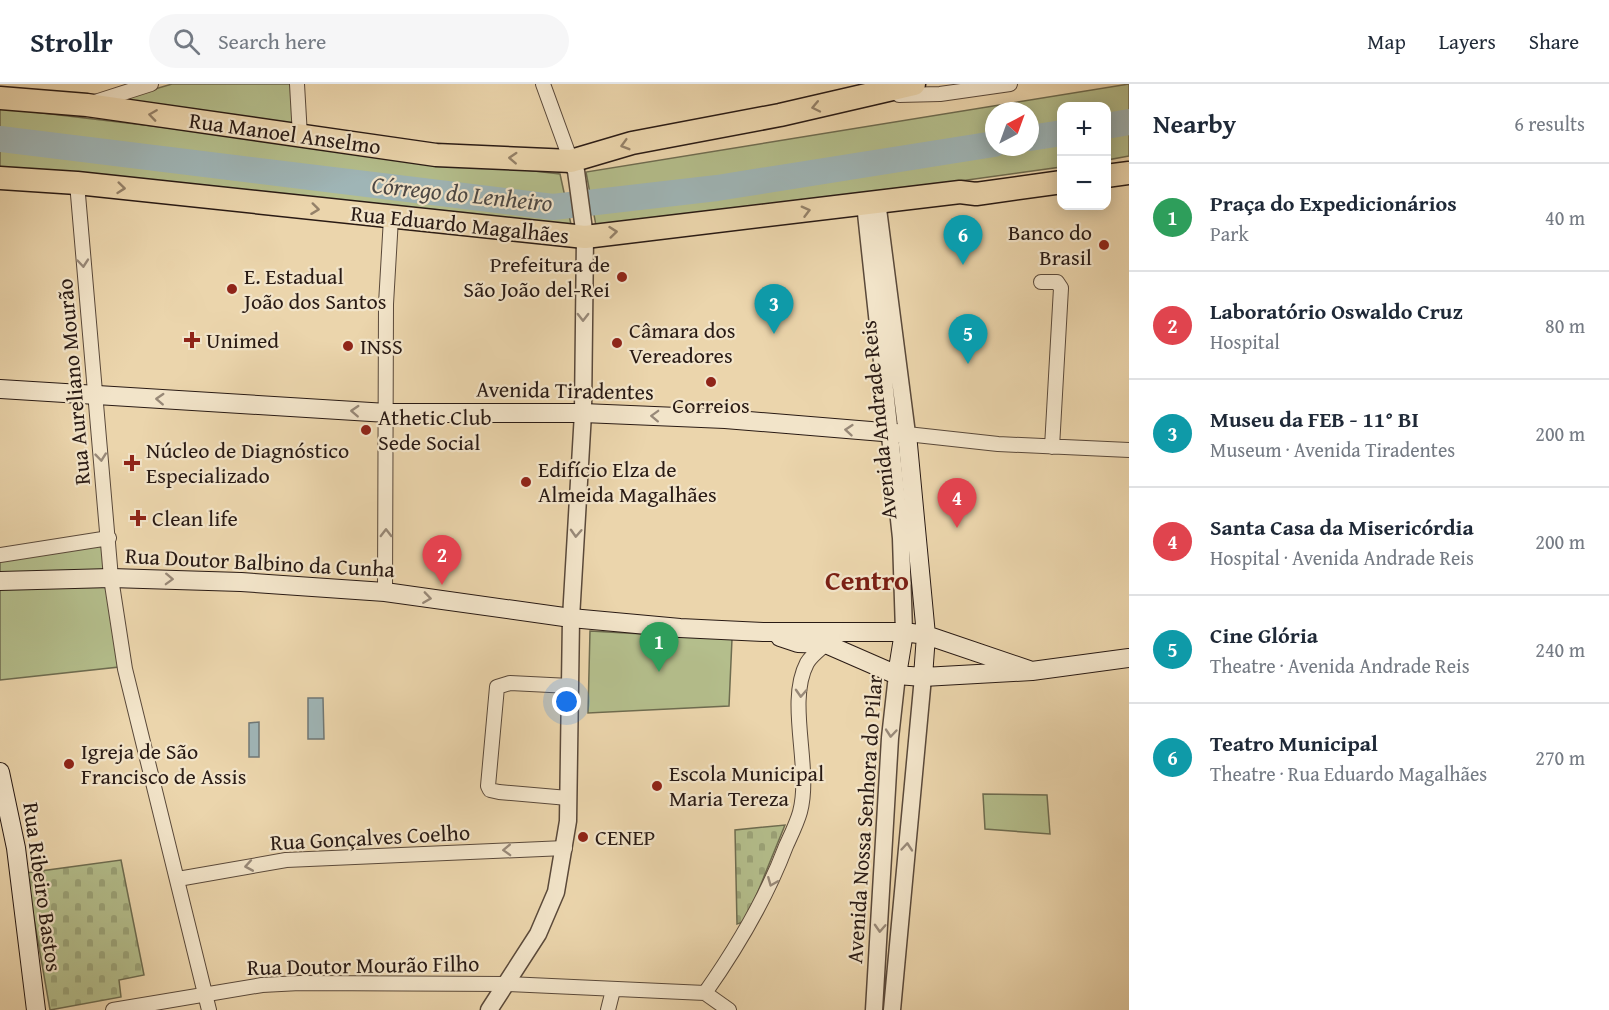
<!DOCTYPE html>
<html lang="en">
<head>
<meta charset="utf-8">
<style>
  :root { --surface:#fff; --page:#f6f6f7; --text:#1f2937; --muted:#747a83; --line:#e0e1e3; --accent:#8f2418 }
  body { margin:0; font-family:"Gentium Book Plus",serif; background:var(--page); color:var(--text) }
  .controls { position:absolute; right:18px; top:18px; display:grid; overflow:hidden; border-radius:12px; box-shadow:0 3px 15px #0003 }
  .controls button { width:54px; height:54px; display:grid; place-items:center; padding:0; border:0; border-bottom:2px solid var(--line); background:var(--surface); color:var(--text); font:30px sans-serif }
  .compass { position:absolute; left:985px; top:18px; width:54px; height:54px; border-radius:50%; background:var(--surface); box-shadow:0 3px 15px #0003; rotate:41deg }
  .you { position:absolute; left:567px; top:618px; width:21px; height:21px; margin:-15px; border:4px solid #fff; border-radius:50%; background:#1a73e8; box-shadow:0 0 0 9px #1a73e833 }
  .badge { display:grid; place-items:center; width:39px; height:39px; border-radius:50%; background:var(--accent); color:#fff; font-size:20px; font-weight:700 }
  .pin { position:absolute; translate:-50% -50px; filter:drop-shadow(0 2px 3px #0008) }
  .pin::after { content:''; position:absolute; top:32px; width:21px; height:18px; background:inherit; clip-path:polygon(0 0,100% 0,50% 100%) }
  .list { margin:0; padding:0; list-style:none }
  h2 { display:flex; justify-content:space-between; align-items:center; height:78px; margin:0; padding:0 24px; font-size:26px }
  h2 small { font-size:20px; font-weight:400; color:var(--muted) }
  .list li { display:grid; grid-template-columns:39px 1fr auto; gap:18px; align-items:center; box-sizing:border-box; height:108px; padding:0 24px; border-top:2px solid var(--line) }
  .list b { display:block; font-size:22px; white-space:nowrap }
  .list p { margin:0; font-size:20px; white-space:nowrap; color:var(--muted) }
  .list em { font-size:20px; font-style:normal; color:var(--muted) }
  .icon { flex:none; width:33px; height:33px; fill:none; stroke:currentColor; stroke-width:2; stroke-linecap:round; stroke-linejoin:round }
  .map { position:relative; flex:none; width:1129px; height:926px; overflow:hidden }
  header { display:flex; align-items:center; gap:36px; box-sizing:border-box; height:84px; padding:0 30px; background:var(--surface); border-bottom:2px solid var(--line) }
  header strong { font-size:28px }
  nav { display:flex; gap:33px; margin-inline-start:auto; font-size:21px }
  .search { width:420px; height:54px; background:var(--page); display:flex; align-items:center; gap:15px; box-sizing:border-box; padding:0 21px; border-radius:33px; color:var(--muted); font-size:22px }
  main { display:flex }
  aside { flex:1; background:var(--surface) }
  .map>svg:first-child { display:block }
  .green { fill:#b4be8c; stroke:#6e6c50; stroke-width:1.5; fill-rule:evenodd }
  .cemetery { fill:url(#cemetery-stones); stroke:#6e6c50; stroke-width:1.5 }
  .water { fill:#9fb5b6; stroke:#707775; stroke-width:1.5 }
  .lines { fill:none; stroke-linecap:round; stroke-linejoin:round }
  .river { stroke:#9fb5b6; stroke-width:26 }
  .minor-casing { stroke:#5a493a; stroke-width:16 }
  .tertiary-casing { stroke:#5a493a; stroke-width:19 }
  .secondary-casing { stroke:#291a14; stroke-width:20 }
  .trunk-casing { stroke:#291a14; stroke-width:25 }
  .minor { stroke:#f2e4c9; stroke-width:14 }
  .tertiary { stroke:#f2e4c9; stroke-width:16 }
  .secondary { stroke:#f2e4c9; stroke-width:18 }
  .trunk { stroke:#ebd5ac; stroke-width:22 }
  .oneway { stroke:#948168 }
  .oneway2 { stroke:#988978 }
  .poi-dot { fill:#8f2418; stroke:#f2e4c9; stroke-width:2 }
  .labels { text-anchor:middle; stroke-width:4.5; stroke-linejoin:round; paint-order:stroke }
  .street-label { font-size:22px; fill:#291a14; stroke:#f2e4c9 }
  .poi-label { font-size:22px; fill:#291a14; stroke:#f2e4c9; text-anchor:start }
  .water-label { font-size:24px; font-style:italic; fill:#4c4845; stroke:#f2e4c9 }
  .district-label { font-size:28px; font-weight:bold; fill:#7a1f14; stroke:#f2e4c9 }
</style>
</head>
<body>
<header>
<strong>Strollr</strong>
<div class="search"><svg class="icon" aria-label="search" viewBox="0 0 24 24"><circle cx="10" cy="10" r="6"/><path d="M15 15l6 6"/></svg>Search here</div>
<nav><a>Map</a><a>Layers</a><a>Share</a></nav>
</header>
<main>
<div class="map">
<svg width="1129" height="926" viewBox="0 0 1129 926">
  <defs>
    <pattern id="cemetery-stones" width="16" height="16" patternUnits="userSpaceOnUse" patternTransform="scale(1.5)"><rect width="16" height="16" fill="#b4be8c"/><path d="M2 7V4a2 2 0 0 1 4 0v3zM10 15v-3a2 2 0 0 1 4 0v3z" fill="#9ba378"/></pattern>
  </defs>
  <rect width="100%" height="100%" fill="#ebd5ac"/>
  <filter id="stains"><feTurbulence type="fractalNoise" baseFrequency=".00333" numOctaves="4"/><feColorMatrix values="0 0 0 0 .2 0 0 0 0 .09 0 0 0 0 .02 0 0 0 .5 -.17"/></filter>
  <radialGradient id="worn" r=".72"><stop offset=".6" stop-color="#630" stop-opacity="0"/><stop offset="1" stop-color="#630" stop-opacity=".3"/></radialGradient>
  <path class="green" d="M172,0H294L296,42L107,19Z
    M1129,0V72L1107,76L1106,22H1062L1061,83L597,147L586,88ZM994,27H1030V63H994Z
    M0,24L560,90L572,145L0,83Z
    M102,460L105,491H0V477Z
    M106,501L119,583L0,596V505Z
    M590,547L732,555L729,622L588,629Z
    M983,710L1047,711L1050,750L985,745Z"/>
  <path class="cemetery" d="M785,741L746,837L737,840L735,746Z
    M121,776L144,891L119,896L121,913L50,926L26,789Z"/>
  <path class="water" d="M308,614H323L324,655H308Z
    M259,638V673H249V639Z"/>
  <g class="lines">
    <path class="river" d="M1106,42L1129,38
      M1030,54L1062,49
      M0,55L553,123L717,104L994,60"/>
    <g class="minor-casing">
      <path id="minor" d="M297,0L300,52
        M543,0L571,77
        M899,11L940,10L1010,0
        M95,18L151,0
        M77,99L111,494L125,585L209,926
        M1041,198H1057L1061,204L1052,363
        M907,350L998,360L1129,366
        M0,471L109,454
        M385,508L386,220L391,134
        M568,714L499,708L490,706L488,702L497,603L510,599L570,602
        M178,795L286,776L565,764
        M705,909C738,862 766,815 786,762C791,751 797,739 800,728C812,683 786,619 807,579C811,572 819,566 826,560
        M705,909L729,926
        M113,926L262,901L300,899L507,900L705,909
        M608,926L613,906"/>
    </g>
    <g class="tertiary-casing">
      <path id="tertiary" d="M877,117L907,350
        M865,120L901,454L904,548
        M489,926L538,850L556,808L568,737L571,534L583,329L585,153L576,87L571,77
        M874,926L890,654L897,591
        M892,926L923,593"/>
    </g>
    <g class="secondary-casing">
      <path id="secondary" d="M0,305L387,329H583L725,335L907,350L926,551L923,593
        M0,497L111,494L241,498L385,508L571,534L680,544L763,548H904L926,551L1032,587
        M780,553L798,559L826,560L897,591L923,593L1032,587L1129,574
        M897,591L904,548
        M0,688L16,764L36,926"/>
    </g>
    <g class="trunk-casing">
      <path id="trunk" d="M0,14L87,21L436,71L571,77L632,59L780,31L914,0
        M1106,92L1129,89
        M0,94L77,99L585,153L960,108L976,110L1062,98"/>
    </g>
    <use href="#minor" class="minor"/>
    <use href="#tertiary" class="tertiary"/>
    <use href="#secondary" class="secondary"/>
    <use href="#trunk" class="trunk"/>
  </g>
  <defs><path id="oneway-chevron" d="M-2-3.5L2.5 0L-2 3.5" fill="none" stroke-width="1.6" stroke-linecap="round" stroke-linejoin="round" transform="scale(1.5)"/></defs>
  <g class="oneway">
    <use href="#oneway-chevron" transform="translate(816 23) rotate(168)"/>
    <use href="#oneway-chevron" transform="translate(153 31) rotate(-172)"/>
    <use href="#oneway-chevron" transform="translate(625 61) rotate(164)"/>
    <use href="#oneway-chevron" transform="translate(513 74) rotate(-177)"/>
    <use href="#oneway-chevron" transform="translate(121 104) rotate(6)"/>
    <use href="#oneway-chevron" transform="translate(315 125) rotate(7)"/>
    <use href="#oneway-chevron" transform="translate(806 127) rotate(-15)"/>
    <use href="#oneway-chevron" transform="translate(613 148) rotate(-6)"/>
  </g>
  <g class="oneway2">
    <use href="#oneway-chevron" transform="translate(83 179) rotate(85)"/>
    <use href="#oneway-chevron" transform="translate(583 233) rotate(90)"/>
    <use href="#oneway-chevron" transform="translate(160 315) rotate(-177)"/>
    <use href="#oneway-chevron" transform="translate(355 327) rotate(-177)"/>
    <use href="#oneway-chevron" transform="translate(655 332) rotate(-178)"/>
    <use href="#oneway-chevron" transform="translate(849 346) rotate(-175)"/>
    <use href="#oneway-chevron" transform="translate(101 373) rotate(84)"/>
    <use href="#oneway-chevron" transform="translate(386 449) rotate(-90)"/>
    <use href="#oneway-chevron" transform="translate(576 449) rotate(93)"/>
    <use href="#oneway-chevron" transform="translate(169 495) rotate(2)"/>
    <use href="#oneway-chevron" transform="translate(427 514) rotate(8)"/>
    <use href="#oneway-chevron" transform="translate(801 609) rotate(93)"/>
    <use href="#oneway-chevron" transform="translate(891 649) rotate(95)"/>
    <use href="#oneway-chevron" transform="translate(907 763) rotate(-85)"/>
    <use href="#oneway-chevron" transform="translate(507 766) rotate(178)"/>
    <use href="#oneway-chevron" transform="translate(249 782) rotate(170)"/>
    <use href="#oneway-chevron" transform="translate(772 798) rotate(112)"/>
    <use href="#oneway-chevron" transform="translate(880 844) rotate(93)"/>
  </g>
  <g class="poi-dot">
    <circle cx="1104" cy="161" r="6"/>
    <circle cx="622" cy="193" r="6"/>
    <circle cx="232" cy="205" r="6"/>
    <path d="M189 247h6v6h6v6h-6v6h-6v-6h-6v-6h6z"/>
    <circle cx="617" cy="259" r="6"/>
    <circle cx="348" cy="262" r="6"/>
    <circle cx="711" cy="298" r="6"/>
    <circle cx="366" cy="346" r="6"/>
    <path d="M129 370h6v6h6v6h-6v6h-6v-6h-6v-6h6z"/>
    <circle cx="526" cy="398" r="6"/>
    <path d="M135 425h6v6h6v6h-6v6h-6v-6h-6v-6h6z"/>
    <circle cx="69" cy="680" r="6"/>
    <circle cx="657" cy="702" r="6"/>
    <circle cx="583" cy="753" r="6"/>
  </g>
  <g class="labels">
    <g class="street-label">
      <text transform="translate(285 49) rotate(8)" y="8">Rua Manoel Anselmo</text>
      <text transform="translate(460 140) rotate(6)" y="8">Rua Eduardo Magalhães</text>
      <text transform="translate(73 298) rotate(-95)" y="8">Rua Aureliano Mourão</text>
      <text transform="translate(565 306) rotate(1)" y="8">Avenida Tiradentes</text>
      <text transform="translate(878 336) rotate(-96)" y="8">Avenida Andrade Reis</text>
      <text transform="translate(260 478) rotate(3)" y="8">Rua Doutor Balbino da Cunha</text>
      <text transform="translate(864 735) rotate(-86)" y="8">Avenida Nossa Senhora do Pilar</text>
      <text transform="translate(370 753) rotate(-3)" y="8">Rua Gonçalves Coelho</text>
      <text transform="translate(43 803) rotate(82)" y="8">Rua Ribeiro Bastos</text>
      <text transform="translate(363 881) rotate(-1)" y="8">Rua Doutor Mourão Filho</text>
    </g>
    <g class="poi-label">
      <text x="1092" y="156" text-anchor="end">Banco do<tspan x="1092" dy="25">Brasil</tspan></text>
      <text x="610" y="188" text-anchor="end">Prefeitura de<tspan x="610" dy="25">São João del-Rei</tspan></text>
      <text x="244" y="200">E. Estadual<tspan x="244" dy="25">João dos Santos</tspan></text>
      <text x="629" y="254">Câmara dos<tspan x="629" dy="25">Vereadores</tspan></text>
      <text x="206" y="264">Unimed</text>
      <text x="360" y="270">INSS</text>
      <text x="711" y="329" text-anchor="middle">Correios</text>
      <text x="378" y="341">Athetic Club<tspan x="378" dy="25">Sede Social</tspan></text>
      <text x="146" y="374">Núcleo de Diagnóstico<tspan x="146" dy="25">Especializado</tspan></text>
      <text x="538" y="393">Edifício Elza de<tspan x="538" dy="25">Almeida Magalhães</tspan></text>
      <text x="152" y="442">Clean life</text>
      <text x="81" y="675">Igreja de São<tspan x="81" dy="25">Francisco de Assis</tspan></text>
      <text x="669" y="697">Escola Municipal<tspan x="669" dy="25">Maria Tereza</tspan></text>
      <text x="595" y="761">CENEP</text>
    </g>
    <g class="water-label">
      <text transform="translate(462 110) rotate(6)" y="8">Córrego do Lenheiro</text>
    </g>
    <g class="district-label">
      <text x="867" y="506">Centro</text>
    </g>
  </g>
  <rect width="100%" height="100%" filter="url(#stains)"/>
  <rect width="100%" height="100%" fill="url(#worn)"/>
</svg>
<div class="controls">
<button>+</button>
<button>−</button>
</div>
<svg class="compass" viewBox="-18 -18 36 36"><path d="M0-13l5 13h-10z" fill="#e53935"/><path d="M0 13l5-13h-10z" fill="#747a83"/></svg>
<div class="you"></div>
<div class="pin badge" style="left:659px;top:588px;background:#2e9e5b">1</div>
<div class="pin badge" style="left:442px;top:501px;background:#e0444e">2</div>
<div class="pin badge" style="left:774px;top:250px;background:#0f9aa8">3</div>
<div class="pin badge" style="left:957px;top:444px;background:#e0444e">4</div>
<div class="pin badge" style="left:968px;top:280px;background:#0f9aa8">5</div>
<div class="pin badge" style="left:963px;top:181px;background:#0f9aa8">6</div>
</div>
<aside>
<h2>Nearby<small>6 results</small></h2>
<ul class="list">
<li><span class="badge" style="background:#2e9e5b">1</span><div><b>Praça do Expedicionários</b><p>Park</p></div><em>40 m</em></li>
<li><span class="badge" style="background:#e0444e">2</span><div><b>Laboratório Oswaldo Cruz</b><p>Hospital</p></div><em>80 m</em></li>
<li><span class="badge" style="background:#0f9aa8">3</span><div><b>Museu da FEB - 11° BI</b><p>Museum · Avenida Tiradentes</p></div><em>200 m</em></li>
<li><span class="badge" style="background:#e0444e">4</span><div><b>Santa Casa da Misericórdia</b><p>Hospital · Avenida Andrade Reis</p></div><em>200 m</em></li>
<li><span class="badge" style="background:#0f9aa8">5</span><div><b>Cine Glória</b><p>Theatre · Avenida Andrade Reis</p></div><em>240 m</em></li>
<li><span class="badge" style="background:#0f9aa8">6</span><div><b>Teatro Municipal</b><p>Theatre · Rua Eduardo Magalhães</p></div><em>270 m</em></li>
</ul>
</aside>
</main>
</body>
</html>
